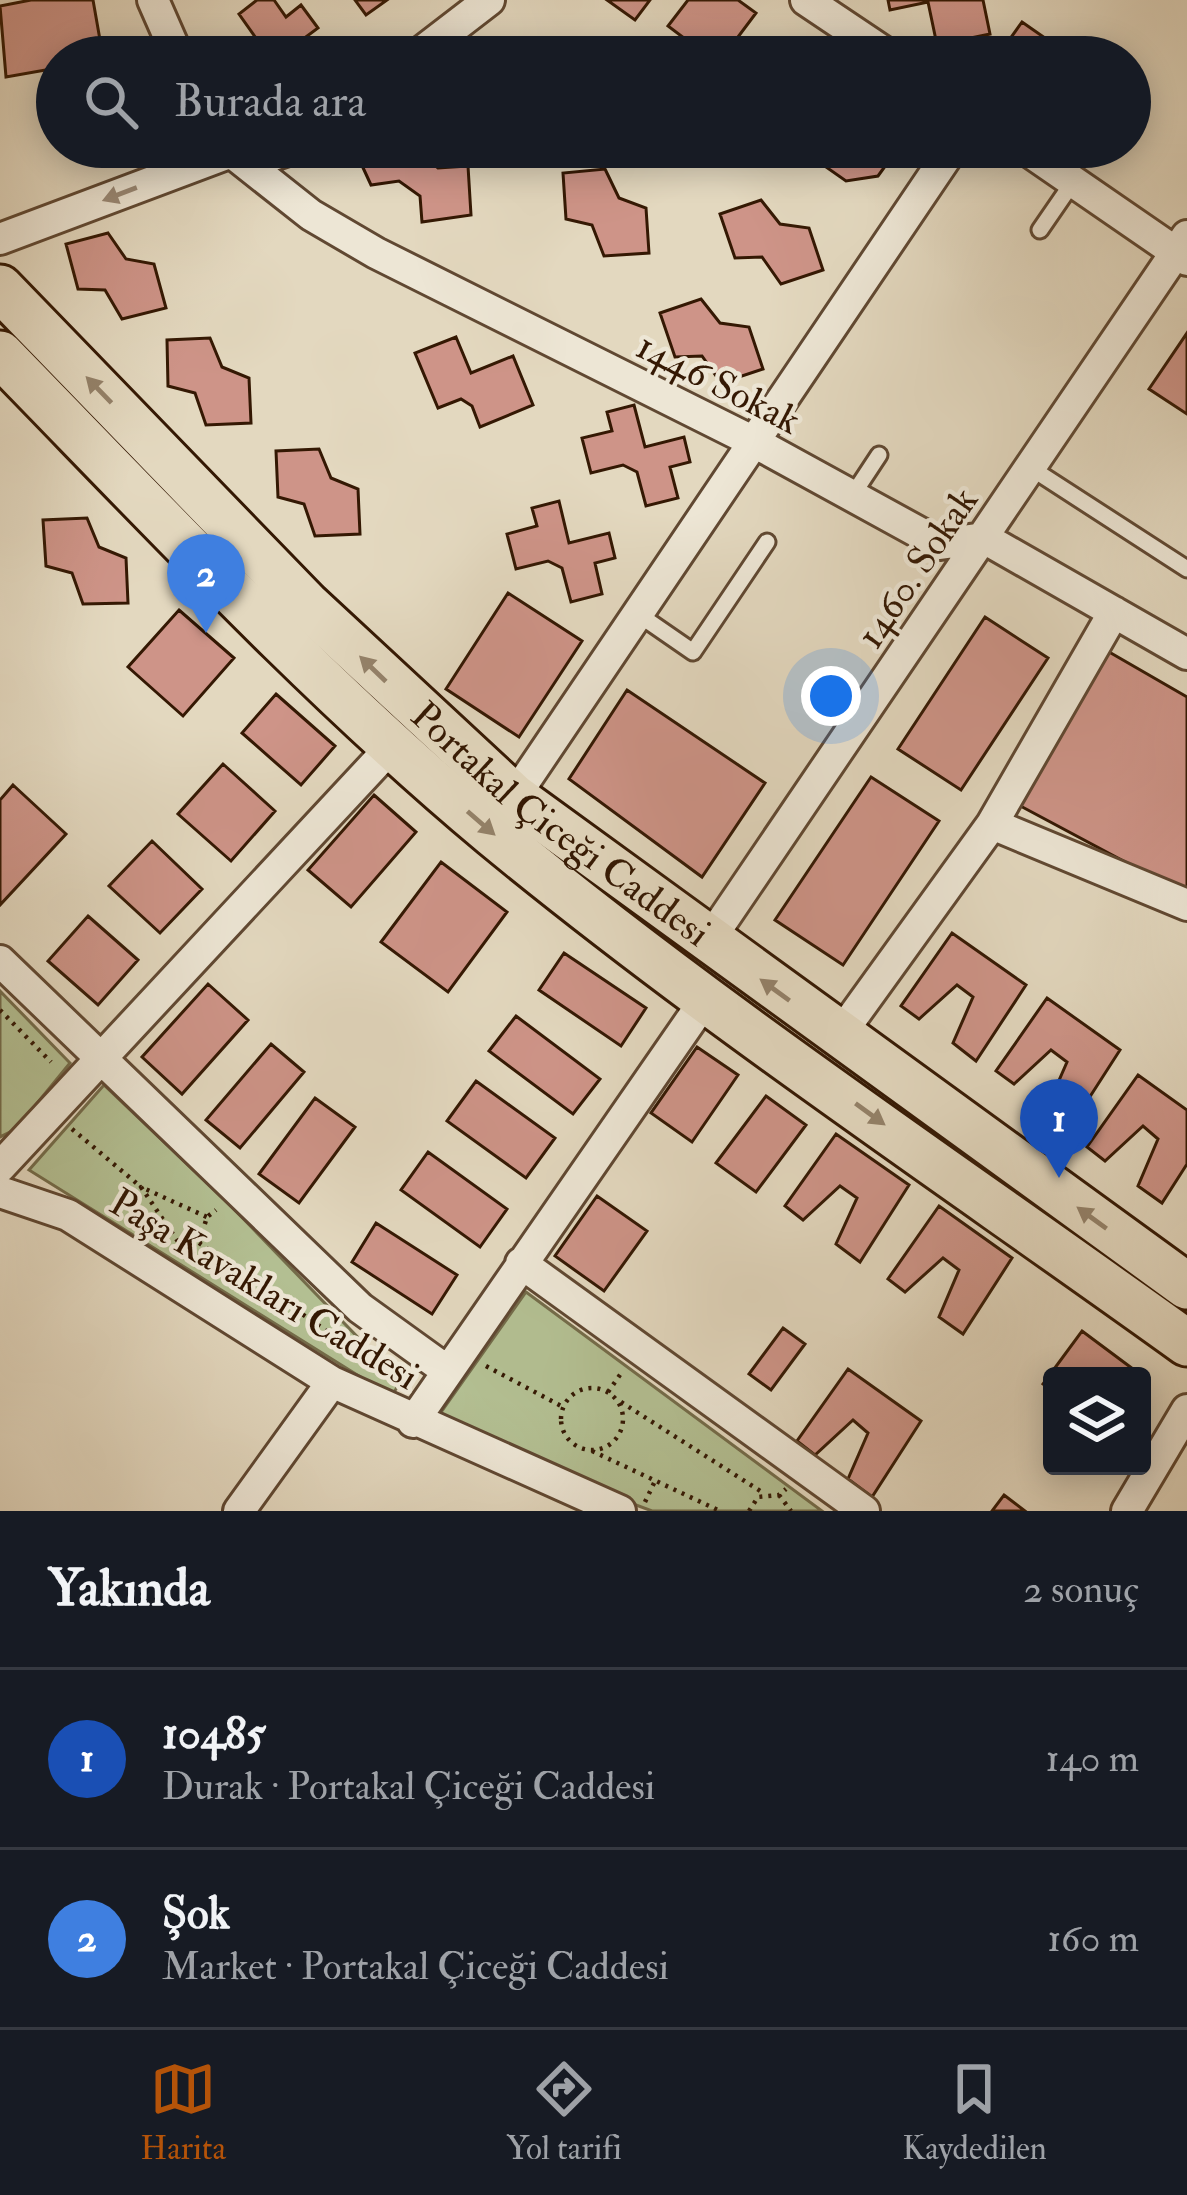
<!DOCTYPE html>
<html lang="tr">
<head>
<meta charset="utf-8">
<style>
  :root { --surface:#171b24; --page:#20242c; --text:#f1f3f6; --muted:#9ea1a6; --line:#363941; --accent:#b45309 }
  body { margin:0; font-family:"IM FELL Double Pica",serif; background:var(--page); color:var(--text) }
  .controls { position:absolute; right:36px; bottom:36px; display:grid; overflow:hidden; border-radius:12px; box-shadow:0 6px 30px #0003 }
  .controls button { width:108px; height:108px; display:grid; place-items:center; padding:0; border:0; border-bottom:3px solid var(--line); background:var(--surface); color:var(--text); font:60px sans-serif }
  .you { position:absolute; left:831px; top:696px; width:42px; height:42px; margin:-30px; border:9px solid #fff; border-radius:50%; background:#1a73e8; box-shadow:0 0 0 18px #1a73e833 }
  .badge { display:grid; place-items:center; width:78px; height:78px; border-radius:50%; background:var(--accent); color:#fff; font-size:39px; font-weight:700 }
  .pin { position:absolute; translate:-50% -99px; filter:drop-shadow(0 3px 6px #0008) }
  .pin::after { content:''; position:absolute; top:63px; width:42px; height:36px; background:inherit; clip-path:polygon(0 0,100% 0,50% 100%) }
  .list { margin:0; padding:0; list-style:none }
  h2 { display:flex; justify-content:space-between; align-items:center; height:156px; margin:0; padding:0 48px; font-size:51px }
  h2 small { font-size:39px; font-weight:400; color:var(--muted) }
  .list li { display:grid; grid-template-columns:78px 1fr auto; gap:36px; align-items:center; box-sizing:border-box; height:180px; padding:0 48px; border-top:3px solid var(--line) }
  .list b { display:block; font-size:45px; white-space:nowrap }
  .list p { margin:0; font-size:39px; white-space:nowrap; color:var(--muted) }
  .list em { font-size:39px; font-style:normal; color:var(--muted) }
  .icon { flex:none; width:66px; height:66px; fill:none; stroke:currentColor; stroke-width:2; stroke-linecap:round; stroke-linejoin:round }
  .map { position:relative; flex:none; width:1187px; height:1511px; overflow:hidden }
  .search { position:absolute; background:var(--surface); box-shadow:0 6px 30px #0003; left:36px; right:36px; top:36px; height:132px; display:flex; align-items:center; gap:30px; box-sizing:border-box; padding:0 42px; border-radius:66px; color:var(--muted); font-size:45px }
  .sheet { height:516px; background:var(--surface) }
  nav { display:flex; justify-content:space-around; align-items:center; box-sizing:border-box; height:168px; border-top:3px solid var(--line); background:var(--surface); font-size:33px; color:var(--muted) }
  nav a { display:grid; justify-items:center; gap:6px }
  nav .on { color:var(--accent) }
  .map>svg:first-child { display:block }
  .green { fill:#b3bf92; stroke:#746c4a; stroke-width:3 }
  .building { fill:#ce9488; stroke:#341803; stroke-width:3 }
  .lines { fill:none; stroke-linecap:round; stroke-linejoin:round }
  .lane-casing { stroke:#604832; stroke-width:21 }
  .street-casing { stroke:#604832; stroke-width:36 }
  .primary-casing { stroke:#341803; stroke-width:51 }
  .path { stroke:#341803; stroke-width:4.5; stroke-dasharray:3 6; stroke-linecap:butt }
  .lane { stroke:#ede6d5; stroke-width:15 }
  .street { stroke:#ede6d5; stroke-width:30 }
  .primary { stroke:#e3d8bf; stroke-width:45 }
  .oneway { fill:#9a8976 }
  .oneway2 { fill:#94826a }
  .labels { text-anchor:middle; stroke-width:9; stroke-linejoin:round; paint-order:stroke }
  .street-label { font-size:39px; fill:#341803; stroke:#ede6d5 }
</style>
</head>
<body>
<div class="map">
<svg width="1187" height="1511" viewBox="0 0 1187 1511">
  <rect width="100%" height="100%" fill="#e3d8bf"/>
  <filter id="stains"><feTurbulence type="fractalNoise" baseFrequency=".00167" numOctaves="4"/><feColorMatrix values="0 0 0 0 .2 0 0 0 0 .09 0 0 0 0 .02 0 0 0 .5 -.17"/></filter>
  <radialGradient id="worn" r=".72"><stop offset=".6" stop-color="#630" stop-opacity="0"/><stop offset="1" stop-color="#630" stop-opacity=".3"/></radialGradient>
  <path class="green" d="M0,991L70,1063L16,1129L0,1137Z
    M104,1085L229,1204L401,1382L391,1396L29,1170Z
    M526,1292L822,1511H652L553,1474L437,1418Z"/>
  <path class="building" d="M31,0H93L103,57H57V68L6,77L0,6Z
    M257,0H274L286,17L301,5L318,28L283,54L286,57H257L258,41L239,14Z
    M355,0H387L366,15Z
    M607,0H650L635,20Z
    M688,0H738L756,13L723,57H709L668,26Z
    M888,0H983L990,34L937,45L928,2L890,10Z
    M1022,22L1068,54L1067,57H997Z
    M366,147H414L438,168L468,166L471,215L422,222L420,196L399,181L371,185L359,159Z
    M841,147H899L878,176L846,181L826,167Z
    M605,169L619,198L646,208L649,253L604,256L592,225L566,219L563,173Z
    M761,200L780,224L809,228L823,270L781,284L762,257L735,258L720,214Z
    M108,233L126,259L154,264L166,308L122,319L105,290L78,289L66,244Z
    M701,299L720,323L749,327L763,369L721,383L702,356L675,357L660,313Z
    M1187,333V414L1149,389Z
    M456,337L471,373L513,356L533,405L480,427L472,406L461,399L438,408L415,353Z
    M210,338L222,367L249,378L251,423L206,425L195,393L168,386L167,340Z
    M634,405L645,447L684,437L690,462L670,467L678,498L646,506L637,472L623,465L591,473L582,438L612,431L607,412Z
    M319,449L331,478L358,489L360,534L315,536L304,504L278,497L276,451Z
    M559,501L569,543L609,533L615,558L595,563L602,594L571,602L562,568L548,561L516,569L507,534L537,526L532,508Z
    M87,518L99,547L126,558L128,603L83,604L72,573L46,566L43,520Z
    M508,593L582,641L519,737L446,689Z
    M179,610L234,658L183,716L128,667Z
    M985,617L1048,658L961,790L898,749Z
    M1097,645L1187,697V895L1013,802Z
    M627,690L765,783L702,877L569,779Z
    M276,694L335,746L301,785L242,733Z
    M223,764L275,811L231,861L178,814Z
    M871,777L939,821L843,965L775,920Z
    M13,785L66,834L0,905V800Z
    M374,795L416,832L351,907L308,870Z
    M152,841L202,889L160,933L109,886Z
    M441,862L507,912L448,992L381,942Z
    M88,916L138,960L98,1005L48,961Z
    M952,933L1026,985L976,1061L953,1043L973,997L957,985L919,1019L901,1006Z
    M564,953L646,1008L621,1046L539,990Z
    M208,984L248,1020L182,1094L142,1057Z
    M1047,998L1120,1050L1071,1126L1047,1108L1067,1062L1051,1050L1014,1084L996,1071Z
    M516,1016L600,1079L573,1114L489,1051Z
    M271,1044L304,1072L240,1148L206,1120Z
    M697,1047L738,1075L692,1142L651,1113Z
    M1138,1075L1187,1110V1164L1162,1203L1138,1186L1158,1139L1143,1126L1105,1161L1087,1147Z
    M476,1081L555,1138L526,1178L447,1121Z
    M766,1096L806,1125L756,1192L716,1163Z
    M315,1098L355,1127L299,1203L259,1174Z
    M836,1134L909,1185L860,1262L836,1244L857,1198L840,1186L803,1220L785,1206Z
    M428,1152L507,1209L480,1247L401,1190Z
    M597,1196L647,1231L604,1291L555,1256Z
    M939,1206L1012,1258L963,1334L939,1317L959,1270L943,1258L905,1292L888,1279Z
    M376,1223L457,1275L432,1314L352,1262Z
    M783,1328L805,1344L771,1390L749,1374Z
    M1082,1331L1141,1375L1140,1376H1052V1391L1043,1384Z
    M848,1369L921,1421L872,1497L848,1479L868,1433L853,1420L815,1455L797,1441Z
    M1004,1495L1025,1511H992Z"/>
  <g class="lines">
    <g class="lane-casing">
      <path id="lane" d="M1040,230L1073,182
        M1031,468L1187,569
        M852,496L879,455
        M638,614L693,652L767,542"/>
    </g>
    <g class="street-casing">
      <path id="street" d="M153,0L178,57
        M806,0L891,57
        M415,57L489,0
        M225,147L311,215L376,253L754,442L940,544L984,538L1187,654
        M1023,147L1187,260
        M0,239L229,153L264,158L297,147
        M514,797L953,147
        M992,824L1187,905
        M708,942L1187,236
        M0,961L360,1308L446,1370
        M839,1036L992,824L1114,612
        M0,1167L392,746
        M0,1192L68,1215L332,1382L620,1511
        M521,1263L864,1511
        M413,1422L707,997
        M239,1511L332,1382
        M1127,1511L1187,1410"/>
    </g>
    <g class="primary-casing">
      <g id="primary">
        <path id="s1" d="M0,288L306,604L514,797L1187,1286"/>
        <path d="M0,354C160,518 317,687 493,834C714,1016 955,1176 1187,1343"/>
      </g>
    </g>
    <path class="path" d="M0,1010L51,1062
      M72,1129L141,1187
      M199,1243L392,1376
      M183,1249L141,1187L207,1217
      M184,1249L199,1243L207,1217L216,1210
      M486,1366L563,1407
      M561 1419a31 31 0 1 1 62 0a31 31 0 1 1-62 0Z
      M608,1392L622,1372
      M621,1402L765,1494
      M592,1451L720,1511
      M779,1495L791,1511
      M645,1502L655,1481
      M749,1511L758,1497L779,1495L786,1489"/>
    <use href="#lane" class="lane"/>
    <use href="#street" class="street"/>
    <use href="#primary" class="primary"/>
  </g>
  <defs><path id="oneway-solid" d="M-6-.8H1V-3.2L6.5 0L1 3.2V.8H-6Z" transform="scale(3)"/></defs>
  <use class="oneway" href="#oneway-solid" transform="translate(120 194) rotate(159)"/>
  <g class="oneway2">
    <use href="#oneway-solid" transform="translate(99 390) rotate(-134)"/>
    <use href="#oneway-solid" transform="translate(373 669) rotate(-136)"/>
    <use href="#oneway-solid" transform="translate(481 823) rotate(41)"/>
    <use href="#oneway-solid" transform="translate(775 990) rotate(-144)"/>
    <use href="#oneway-solid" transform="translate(870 1114) rotate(36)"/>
    <use href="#oneway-solid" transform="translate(1092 1218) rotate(-144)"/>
  </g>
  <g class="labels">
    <g class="street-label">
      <text transform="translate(719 382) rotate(27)" y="14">1446 Sokak</text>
      <text transform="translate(916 567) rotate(-56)" y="14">1460. Sokak</text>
      <text dy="14" stroke="none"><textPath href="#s1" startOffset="777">Portakal Çiceği Caddesi</textPath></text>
      <text transform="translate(265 1288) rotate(31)" y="14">Paşa Kavakları Caddesi</text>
    </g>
  </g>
  <rect width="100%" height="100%" filter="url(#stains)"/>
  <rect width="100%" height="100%" fill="url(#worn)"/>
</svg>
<div class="controls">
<button><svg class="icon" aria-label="layers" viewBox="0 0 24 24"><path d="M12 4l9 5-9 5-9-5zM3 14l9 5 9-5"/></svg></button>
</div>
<div class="you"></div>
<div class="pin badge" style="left:1059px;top:1178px;background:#1a4fb4">1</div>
<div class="pin badge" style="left:206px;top:633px;background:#3f7fe0">2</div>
<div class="search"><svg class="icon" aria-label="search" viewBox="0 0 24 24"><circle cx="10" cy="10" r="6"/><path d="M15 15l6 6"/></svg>Burada ara</div>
</div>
<section class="sheet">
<h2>Yakında<small>2 sonuç</small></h2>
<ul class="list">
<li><span class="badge" style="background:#1a4fb4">1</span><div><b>10485</b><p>Durak · Portakal Çiceği Caddesi</p></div><em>140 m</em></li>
<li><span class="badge" style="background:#3f7fe0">2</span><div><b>Şok</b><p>Market · Portakal Çiceği Caddesi</p></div><em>160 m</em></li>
</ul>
</section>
<nav>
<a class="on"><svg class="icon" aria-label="map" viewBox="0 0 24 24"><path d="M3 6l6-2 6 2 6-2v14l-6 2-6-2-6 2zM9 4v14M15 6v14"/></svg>Harita</a>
<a><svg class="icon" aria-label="directions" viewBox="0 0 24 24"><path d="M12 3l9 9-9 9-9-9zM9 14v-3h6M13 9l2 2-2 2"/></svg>Yol tarifi</a>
<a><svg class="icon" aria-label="saved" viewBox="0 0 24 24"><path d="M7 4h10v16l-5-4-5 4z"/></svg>Kaydedilen</a>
</nav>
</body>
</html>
